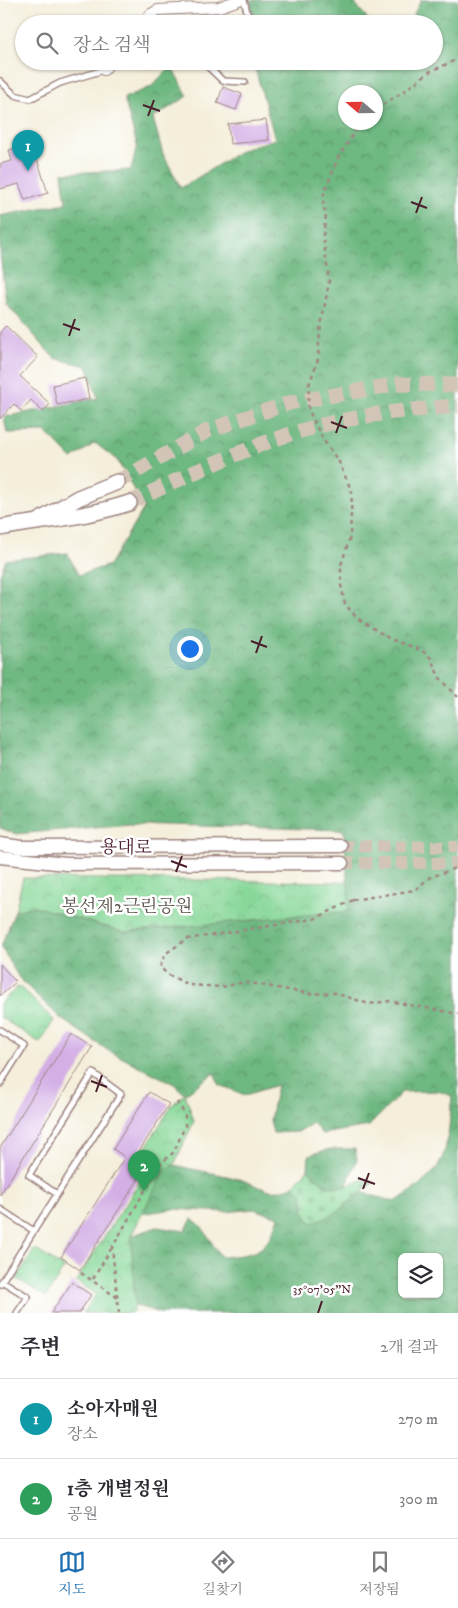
<!DOCTYPE html>
<html lang="ko">
<head>
<meta charset="utf-8">
<style>
  :root { --surface:#fff; --page:#f7f7f7; --text:#2b2b33; --muted:#7c7c81; --line:#e1e1e2; --accent:#1f6fb2 }
  body { margin:0; font-family:"IM FELL DW Pica","Noto Serif KR",serif; background:var(--page); color:var(--text) }
  .controls { position:absolute; right:15px; bottom:15px; display:grid; overflow:hidden; border-radius:8px; box-shadow:0 1px 4px #0004 }
  .controls button { width:45px; height:45px; display:grid; place-items:center; padding:0; border:0; border-bottom:1px solid var(--line); background:var(--surface); color:var(--text); font:25px sans-serif }
  .compass { position:absolute; left:338px; top:85px; width:45px; height:45px; border-radius:50%; background:var(--surface); box-shadow:0 1px 4px #0004; rotate:290deg }
  .you { position:absolute; left:189px; top:648px; width:18px; height:18px; margin:-12px; border:4px solid #fff; border-radius:50%; background:#1a73e8; box-shadow:0 0 0 8px #1a73e833 }
  .badge { display:grid; place-items:center; width:32px; height:32px; border-radius:50%; background:var(--accent); color:#fff; font-size:16px; font-weight:700 }
  .pin { position:absolute; translate:-50% -41px; filter:drop-shadow(0 1px 2px #0008) }
  .pin::after { content:''; position:absolute; top:26px; width:18px; height:15px; background:inherit; clip-path:polygon(0 0,100% 0,50% 100%) }
  .list { margin:0; padding:0; list-style:none }
  h2 { display:flex; justify-content:space-between; align-items:center; height:65px; margin:0; padding:0 20px; font-size:21px }
  h2 small { font-size:16px; font-weight:400; color:var(--muted) }
  .list li { display:grid; grid-template-columns:32px 1fr auto; gap:15px; align-items:center; box-sizing:border-box; height:80px; padding:0 20px; border-top:1px solid var(--line) }
  .list b { display:block; font-size:19px; white-space:nowrap }
  .list p { margin:0; font-size:16px; white-space:nowrap; color:var(--muted) }
  .list em { font-size:16px; font-style:normal; color:var(--muted) }
  .icon { flex:none; width:28px; height:28px; fill:none; stroke:currentColor; stroke-width:2; stroke-linecap:round; stroke-linejoin:round }
  .map { position:relative; flex:none; width:458px; height:1313px; overflow:hidden }
  .search { position:absolute; background:var(--surface); box-shadow:0 1px 4px #0004; left:15px; right:15px; top:15px; height:55px; display:flex; align-items:center; gap:12px; box-sizing:border-box; padding:0 18px; border-radius:28px; color:var(--muted); font-size:19px }
  .sheet { height:225px; background:var(--surface) }
  nav { display:flex; justify-content:space-around; align-items:center; box-sizing:border-box; height:70px; border-top:1px solid var(--line); background:var(--surface); font-size:14px; color:var(--muted) }
  nav a { display:grid; justify-items:center; gap:2px }
  nav .on { color:var(--accent) }
  .map>svg:first-child { display:block }
  .forest { fill:url(#forest-crowns); stroke:#5c6c56; fill-rule:evenodd }
  .cemetery { fill:url(#cemetery-stones); stroke:#697c62 }
  .park { fill:url(#park-crowns); stroke:#697c62 }
  .building { fill:#d3afe5 }
  .lines { fill:none; stroke-linecap:round; stroke-linejoin:round }
  .tertiary-tunnel { stroke:#d2c5b7; stroke-width:12; stroke-dasharray:12 6; stroke-linecap:butt }
  .secondary-tunnel { stroke:#d2c5b7; stroke-width:15; stroke-dasharray:15 8; stroke-linecap:butt }
  .service-casing { stroke:#9f8682; stroke-width:8 }
  .minor-casing { stroke:#9f8682; stroke-width:12 }
  .tertiary-casing { stroke:#9f8682; stroke-width:15 }
  .secondary-casing { stroke:#9f8682; stroke-width:18 }
  .path { stroke:#9f8682; stroke-width:2.5; stroke-dasharray:4 4; stroke-linecap:butt }
  .service { stroke:#fff; stroke-width:5 }
  .minor { stroke:#fff; stroke-width:10 }
  .tertiary { stroke:#fff; stroke-width:12 }
  .secondary { stroke:#fff; stroke-width:15 }
  .ticks { fill:none; stroke:#4a1f2b; stroke-width:2 }
  .labels { text-anchor:middle; stroke-width:5; stroke-linejoin:round; paint-order:stroke }
  .street-label { font-size:18px; fill:#4a1f2b; stroke:#fff }
  .park-label { font-size:18px; fill:#5d564c; stroke:#fff }
  .ticks-label { font-size:12px; text-anchor:middle; fill:#4a1f2b; stroke:#fff; stroke-width:5; stroke-linejoin:round; paint-order:stroke }
</style>
</head>
<body>
<div class="map">
<svg width="458" height="1313" viewBox="0 0 458 1313">
  <defs>
    <pattern id="forest-crowns" width="20" height="18" patternUnits="userSpaceOnUse" patternTransform="scale(1.25)"><rect width="20" height="18" fill="#6eb881"/><path d="M2 6a3 3 0 1 1 6 0M12 15a3 3 0 1 1 6 0" fill="none" stroke="#5c956a"/></pattern>
    <pattern id="cemetery-stones" width="16" height="16" patternUnits="userSpaceOnUse" patternTransform="scale(1.25)"><rect width="16" height="16" fill="#88d899"/><path d="M2 7V4a2 2 0 0 1 4 0v3zM10 15v-3a2 2 0 0 1 4 0v3z" fill="#77b984"/></pattern>
    <pattern id="park-crowns" width="20" height="18" patternUnits="userSpaceOnUse" patternTransform="scale(1.25)"><rect width="20" height="18" fill="#88d899"/><path d="M2 6a3 3 0 1 1 6 0M12 15a3 3 0 1 1 6 0" fill="none" stroke="#77b984"/></pattern>
  </defs>
  <rect width="100%" height="100%" fill="#fff"/>
  <filter id="ink" filterUnits="userSpaceOnUse"><feTurbulence type="fractalNoise" baseFrequency=".02" numOctaves="2"/><feDisplacementMap in="SourceGraphic" scale="10" xChannelSelector="R" yChannelSelector="G"/><feConvolveMatrix kernelMatrix="1 2 1 2 8 2 1 2 1" color-interpolation-filters="sRGB"/></filter>
  <filter id="wash" filterUnits="userSpaceOnUse"><feTurbulence type="fractalNoise" baseFrequency=".0096" numOctaves="4" result="noise"/><feDisplacementMap in="SourceGraphic" scale="20" xChannelSelector="R" yChannelSelector="G"/><feGaussianBlur stdDeviation="1.12" result="paint"/><feColorMatrix in="noise" values="0 0 0 0 0 0 0 0 0 0 0 0 0 0 0 0 0 1.4 0 .05"/><feComposite in="paint" operator="in"/></filter>
  <g filter="url(#wash)">
    <rect width="100%" height="100%" fill="#f4eeda"/>
    <path class="forest" d="M250,0H352L372,24H251Z
      M421,0H458V1313H159L135,1305L130,1236L157,1227L185,1231L192,1219C207,1227 210,1245 222,1257C258,1254 266,1253 279,1217L254,1209L226,1212L173,1209L141,1214L165,1168L174,1165C194,1170 215,1173 235,1178C259,1184 269,1198 294,1185L303,1194V1210L334,1214L361,1192L395,1202C410,1192 430,1180 439,1164C449,1148 450,1115 452,1096L438,1091L402,1092L369,1126L322,1134L313,1123L298,1132L273,1133L270,1120L277,1085L245,1095L220,1085L214,1073L185,1094L174,1084L109,1051L60,1018L19,978L1,947L15,911L34,906L124,932L349,911L344,830L130,824L16,834L0,828V574L6,560L67,553L79,575L109,565L144,508L117,460L95,443L72,459L46,432L7,433L4,417L98,398L87,366L54,358L6,303L0,253V216L66,203L62,173L131,170L137,145L124,98L151,87L171,66L188,96L153,118L163,154L181,188L242,150L275,139L253,61H434V24H409ZM346,92H376V122H346ZM402,1257H439V1294H402Z
      M330,1149H355L357,1159L346,1187C327,1188 320,1183 308,1169L309,1155Z"/>
    <path class="cemetery" d="M308,1169C327,1191 337,1191 363,1179L373,1183L334,1214L311,1223L303,1210V1194L294,1185Z"/>
    <path class="park" d="M23,878L348,882L349,911L124,932L34,906L15,911Z
      M19,986L54,1020L40,1043L0,1017V1003Z
      M185,1094L194,1121L174,1165L165,1168L131,1236L135,1305L132,1313H83L96,1294L76,1281L149,1167L138,1160L172,1105Z
      M35,1249L64,1268L46,1297L16,1278Z"/>
    <g id="blocks">
      <path class="building" d="M223,87L242,94L236,110L217,103Z
        M266,120L269,140L230,144L228,124Z
        M32,143L48,193L25,200L19,184L0,189V164L12,161L9,150Z
        M6,326L38,357L20,376L50,404L43,412L31,400L21,411L14,404L0,419V332Z
        M85,378L89,399L57,405L53,385Z
        M0,964L16,982L0,996Z
        M71,1034L92,1047L0,1195V1148Z
        M149,1092L169,1104L133,1161L145,1169L80,1270L61,1257L125,1157L113,1149Z
        M72,1282L91,1295L79,1313H51Z"/>
    </g>
  </g>
  <g filter="url(#ink)">
    <use href="#blocks" fill-opacity="0" stroke="#9f8682" stroke-width="1"/>
    <g class="lines">
      <path class="tertiary-tunnel" d="M341,846L458,847
        M342,863H458"/>
      <path class="secondary-tunnel" d="M117,482L209,430L289,403L397,384L458,385
        M129,503C184,477 239,450 297,432C348,416 405,410 458,406"/>
      <g class="service-casing">
        <path id="service" d="M244,0L248,16L245,24
          M202,61L223,81L245,82
          M0,81L15,95L30,99L60,83L104,70
          M0,1030L24,1046L0,1084
          M0,1209L34,1231
          M2,1281L28,1297L17,1313
          M0,1284L121,1094L93,1073L29,1175L57,1194"/>
      </g>
      <g class="minor-casing">
        <path id="minor" d="M142,24L151,14L158,10L219,7L239,0
          M104,70L111,61"/>
      </g>
      <g class="tertiary-casing">
        <path id="tertiary" d="M0,844L21,847L341,846
          M0,857L66,864L342,863"/>
      </g>
      <g class="secondary-casing">
        <path id="secondary" d="M42,519L78,498L117,482
          M0,528C44,520 87,517 129,503"/>
      </g>
      <path class="path" d="M376,109L403,92L429,72L458,59
        M361,122L339,156L324,193L323,205L326,215L323,235L329,282L320,331L318,359L309,385L308,406L312,418L324,441L339,462L352,492L350,537L341,565V585L345,604L357,618L390,639L421,650L431,658L439,677L458,697
        M353,900L314,919L187,939L165,954L160,967L167,974L189,985L222,987L245,982L311,994L335,993L369,1004L389,1001L458,1014
        M353,900L415,890L429,878L458,867
        M81,1273L118,1298
        M93,1279L111,1249
        M119,1313L112,1248L160,1164L174,1152L185,1126V1114L177,1102"/>
      <use href="#service" class="service"/>
      <use href="#minor" class="minor"/>
      <use href="#tertiary" class="tertiary"/>
      <use href="#secondary" class="secondary"/>
    </g>
  </g>
  <path class="ticks" d="M143,105L160,111M148,116L154,100M411,202L427,208M416,213L422,197M63,324L80,330M69,336L75,319M331,422L347,428M336,433L342,416M251,641L267,647M256,653L262,636M171,861L187,867M176,872L182,856M91,1081L107,1087M96,1092L102,1075M358,1178L375,1184M363,1189L369,1173M318,1313L322,1301"/>
  <g class="labels">
    <g class="street-label">
      <text transform="translate(126 847) rotate(1)" y="6">용대로</text>
    </g>
    <g class="park-label">
      <text x="127" y="912">봉선제2근린공원</text>
    </g>
  </g>
  <g class="ticks-label">
    <text x="322" y="1293">35°07'05"N</text>
  </g>
</svg>
<div class="controls">
<button><svg class="icon" aria-label="layers" viewBox="0 0 24 24"><path d="M12 4l9 5-9 5-9-5zM3 14l9 5 9-5"/></svg></button>
</div>
<svg class="compass" viewBox="-18 -18 36 36"><path d="M0-13l5 13h-10z" fill="#e53935"/><path d="M0 13l5-13h-10z" fill="#7c7c81"/></svg>
<div class="you"></div>
<div class="pin badge" style="left:28px;top:171px;background:#0f9aa8">1</div>
<div class="pin badge" style="left:144px;top:1191px;background:#2e9e5b">2</div>
<div class="search"><svg class="icon" aria-label="search" viewBox="0 0 24 24"><circle cx="10" cy="10" r="6"/><path d="M15 15l6 6"/></svg>장소 검색</div>
</div>
<section class="sheet">
<h2>주변<small>2개 결과</small></h2>
<ul class="list">
<li><span class="badge" style="background:#0f9aa8">1</span><div><b>소아자매원</b><p>장소</p></div><em>270 m</em></li>
<li><span class="badge" style="background:#2e9e5b">2</span><div><b>1층 개별정원</b><p>공원</p></div><em>300 m</em></li>
</ul>
</section>
<nav>
<a class="on"><svg class="icon" aria-label="map" viewBox="0 0 24 24"><path d="M3 6l6-2 6 2 6-2v14l-6 2-6-2-6 2zM9 4v14M15 6v14"/></svg>지도</a>
<a><svg class="icon" aria-label="directions" viewBox="0 0 24 24"><path d="M12 3l9 9-9 9-9-9zM9 14v-3h6M13 9l2 2-2 2"/></svg>길찾기</a>
<a><svg class="icon" aria-label="saved" viewBox="0 0 24 24"><path d="M7 4h10v16l-5-4-5 4z"/></svg>저장됨</a>
</nav>
</body>
</html>
